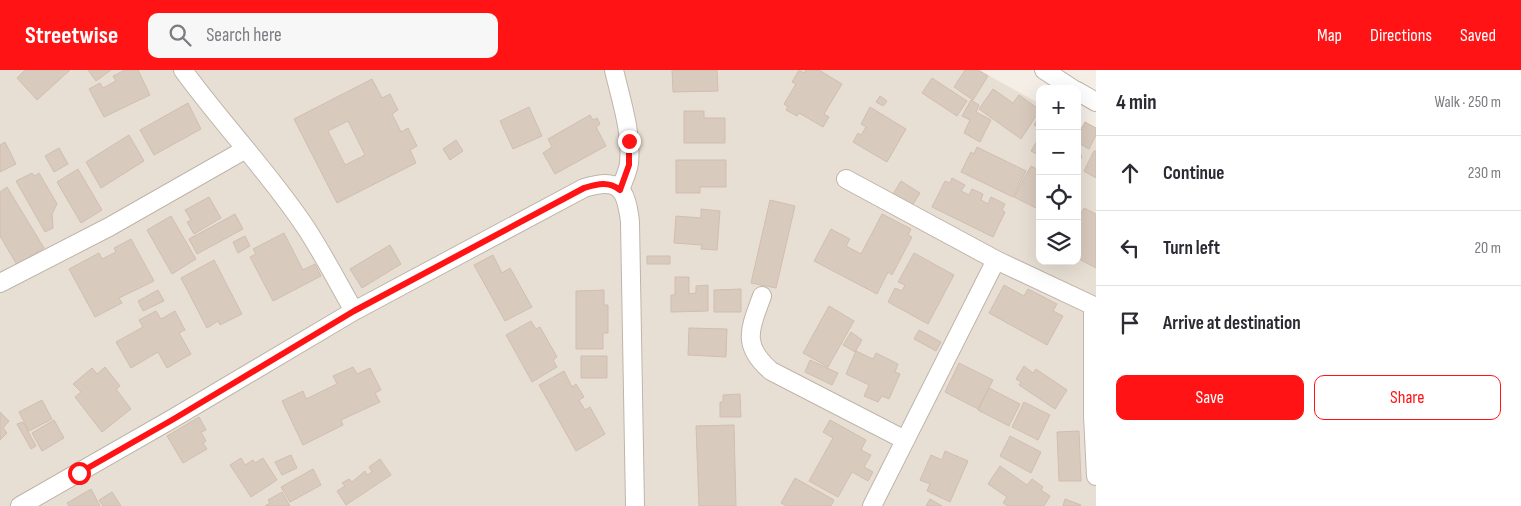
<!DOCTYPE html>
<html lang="en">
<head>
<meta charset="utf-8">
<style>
  :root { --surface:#fff; --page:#f7f7f7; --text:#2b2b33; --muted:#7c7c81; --line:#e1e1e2; --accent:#ff1315 }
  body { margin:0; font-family:"Sofia Sans Condensed",sans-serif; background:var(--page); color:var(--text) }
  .controls { position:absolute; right:15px; top:15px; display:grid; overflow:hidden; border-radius:10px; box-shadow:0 5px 20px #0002 }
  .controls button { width:45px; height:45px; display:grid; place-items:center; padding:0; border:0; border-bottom:1px solid var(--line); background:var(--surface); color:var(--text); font:25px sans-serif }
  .stop { position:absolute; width:15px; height:15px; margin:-11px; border:4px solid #ff1315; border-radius:50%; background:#fff }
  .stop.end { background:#ff1315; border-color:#fff; box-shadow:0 1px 5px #0008 }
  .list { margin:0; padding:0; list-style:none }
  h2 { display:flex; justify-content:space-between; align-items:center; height:65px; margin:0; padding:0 20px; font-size:21px }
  h2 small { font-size:16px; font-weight:400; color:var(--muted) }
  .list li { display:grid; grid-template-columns:32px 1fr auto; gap:15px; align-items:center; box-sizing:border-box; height:75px; padding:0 20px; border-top:1px solid var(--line) }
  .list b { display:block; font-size:19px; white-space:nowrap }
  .list em { font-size:16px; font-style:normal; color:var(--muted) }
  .actions { display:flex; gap:10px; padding:15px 20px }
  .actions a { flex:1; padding:11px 0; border:1px solid var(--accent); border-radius:10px; text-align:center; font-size:18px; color:var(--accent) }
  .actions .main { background:var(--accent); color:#fff }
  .icon { flex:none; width:28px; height:28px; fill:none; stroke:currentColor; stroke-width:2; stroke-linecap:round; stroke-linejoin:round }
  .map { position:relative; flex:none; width:1096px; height:436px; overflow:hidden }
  header { display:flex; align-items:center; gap:30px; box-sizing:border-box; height:70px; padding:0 25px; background:var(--accent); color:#fff }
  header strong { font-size:24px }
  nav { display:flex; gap:28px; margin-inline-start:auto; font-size:18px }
  .search { width:350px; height:45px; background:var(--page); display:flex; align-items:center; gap:12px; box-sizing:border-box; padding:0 18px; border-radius:10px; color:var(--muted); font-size:19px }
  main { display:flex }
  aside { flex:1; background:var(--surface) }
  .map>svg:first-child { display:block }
  .residential { fill:#e8dfd4 }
  .building { fill:#d9cabe; stroke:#d1beae; fill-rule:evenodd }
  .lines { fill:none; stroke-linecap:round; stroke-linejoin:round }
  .minor-casing { stroke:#c0b4a9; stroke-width:20 }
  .minor { stroke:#fff; stroke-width:18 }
  .route { stroke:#ff1315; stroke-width:6 }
</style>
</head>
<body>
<header>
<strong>Streetwise</strong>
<div class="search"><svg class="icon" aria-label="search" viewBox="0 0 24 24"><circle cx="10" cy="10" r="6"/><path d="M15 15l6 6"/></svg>Search here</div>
<nav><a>Map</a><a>Directions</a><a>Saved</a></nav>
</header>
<main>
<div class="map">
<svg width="1096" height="436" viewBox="0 0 1096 436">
  <rect width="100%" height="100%" fill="#f4eee7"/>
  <path class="residential" d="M0,0H979L1040,34V191H1077V55L1096,62V436H0Z"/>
  <path class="building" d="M25,0H70L37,30L17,8Z
    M88,0H111L96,11Z
    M125,0H138L150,25L104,47L89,19L100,13L103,18L116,11L113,6Z
    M672,0H717L718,21L673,22Z
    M799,0L804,3L806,0H819L842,14L824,44L829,47L823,57L799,43L797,46L786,40L788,37L784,34L796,14L792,12Z
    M965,0H978L988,6L973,30L954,17Z
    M932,8L967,31L957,46L922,23Z
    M372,9L382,28L390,24L398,40L392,44L401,62L408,58L417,76L410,80L416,93L337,133L294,49ZM348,51L365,85L345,95L328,61Z
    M993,19L1013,33L1019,25L1040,40L1021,69L979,39Z
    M880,26L887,31L883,36L876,32Z
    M971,30L979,35L976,42L991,50L980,72L964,63L970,50L962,46Z
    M188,33L201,59L154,85L140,60Z
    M529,37L542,66L513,79L500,51Z
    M870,37L906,59L887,92L853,72L858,63L861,65L866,57L861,54Z
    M684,41H704V48H725V73H684Z
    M1040,44V58L1034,55Z
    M590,45L593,50L597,48L600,54L596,57L606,76L555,104L543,83L552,77L548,69Z
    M1085,52L1096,58V65L1089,79L1077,72V66Z
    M129,65L144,91L101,118L86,92Z
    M1040,66V86L1031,81Z
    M456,70L463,81L450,90L443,79Z
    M5,72L16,94L0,102V75Z
    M977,77L1026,101L1013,127L961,102L971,82L974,84Z
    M59,78L68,94L54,102L45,86Z
    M1094,81H1096V108L1084,101Z
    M1077,84L1082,86L1077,97Z
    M676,90H726V117H700V123H676Z
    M1031,96L1040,101V131L1036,138L1014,127Z
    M78,99L102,140L81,153L57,112Z
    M32,103L35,106L39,103L57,134L52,144L53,158L45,162L16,111Z
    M952,108L965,115L961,121L969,125L972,119L983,124L981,130L988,134L991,127L1005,134L1002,140L1005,142L993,167L932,137L945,111L950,113Z
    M901,111L920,123L912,136L893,124Z
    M7,117L44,178L17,195L0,166V122Z
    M209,127L221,148L194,164L187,152L191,150L185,140Z
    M770,130L795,136L776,218L751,213Z
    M1084,138L1096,144V198L1077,188V151Z
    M701,139L720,141L717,180L701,179L702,175L674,173L676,146L701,148Z
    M235,144L243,159L197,184L189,169Z
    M882,144L911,159L908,165L912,167L892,205L888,202L877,224L814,191L831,159L850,169L846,176L861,184Z
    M171,146L196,189L172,204L147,160Z
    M284,163L303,200L315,194L321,206L273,231L250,187L256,184L253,179Z
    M245,166L250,176L238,183L233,172Z
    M131,169L154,211L119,228L122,233L95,247L69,199L99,183L102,189L116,182L114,178Z
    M390,175L401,194L362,218L350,199Z
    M914,183L954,205L928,254L888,232L895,218L902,221L905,215L898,212Z
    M493,185L502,203L510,198L532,237L505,251L474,195Z
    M647,186H670V194H647Z
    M214,190L242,244L220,255L218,251L207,258L181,208Z
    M675,207H689V224L696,223V216L708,215V241L671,242V225H675Z
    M1004,215L1024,226L1028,219L1057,234L1053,241L1063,246L1047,275L989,243Z
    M741,219V242H714V220Z
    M158,220L164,231L143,241L138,231Z
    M604,220V235H608V263H603V279H576V221Z
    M829,236L854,251L828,297L803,283Z
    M156,241L161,249L175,241L185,260L179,263L191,284L167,298L158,282L131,298L116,272L143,257L139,250Z
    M531,251L536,259L540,257L557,287L553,290L557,297L532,312L506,265Z
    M689,258L727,259L726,287L688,285Z
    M919,260L941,272L936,281L914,269Z
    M851,262L862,270L855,282L843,275Z
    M856,281L873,289L876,283L898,294L895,302L900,304L889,329L882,326L878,332L864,326L869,315L846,304Z
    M581,286H607V308H581Z
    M810,290L838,303L832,315L805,302Z
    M959,293L993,310L978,339L945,322Z
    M1024,296L1033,303L1036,299L1067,320L1055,339L1019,315L1021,312L1016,309Z
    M105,297L120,316L116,319L131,339L102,362L75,327L81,322L73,314L92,298L97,304Z
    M353,297L357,304L370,298L381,320L375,323L380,332L341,350L343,355L303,375L282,331L303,321L306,329L337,314L333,306Z
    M564,301L572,317L576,314L584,327L579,330L585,340L590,337L605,364L576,381L539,315Z
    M989,318L1020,334L1009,356L978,340Z
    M740,324L741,347H720V332H723V325Z
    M42,330L52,349L29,361L19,342Z
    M1024,332L1050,345L1038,370L1012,357Z
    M0,342L9,351L3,358L7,363L0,370Z
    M199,347L206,360L201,362L206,371L203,373L207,379L183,393L167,366Z
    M54,350L64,368L42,381L32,363Z
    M830,350L866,370L861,380L871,385L864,397L873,402L868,411L852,402L838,427L809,411L833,368L823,362Z
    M23,352L36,376L31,379L17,354Z
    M734,355L736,436H699L696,356Z
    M1079,361L1081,411H1059L1057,362Z
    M1010,366L1041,382L1031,403L1000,386Z
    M945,381L968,391L950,432L927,421L930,414L920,410L931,385L942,390Z
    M291,385L297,398L282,405L275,392Z
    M241,388L245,395L253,390L255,393L263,388L277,410L251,427L230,395Z
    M380,389L391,405L346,435L337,421L345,416L342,413L349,409L352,412L365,401L367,405L372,402L369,397Z
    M1000,396L1027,415L1032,409L1043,417L1041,420L1050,426L1044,436H1008L1003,433L1007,427L988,414Z
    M313,399L321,415L290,432L281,417Z
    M795,408L834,430L831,436H787L781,433Z
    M91,419L100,436H69L67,433Z
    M112,422L121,436H103L99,430Z
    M282,422L290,436H265L270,433L268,430Z
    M930,429L942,436H926Z
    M1065,429L1081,435L1080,436H1063Z"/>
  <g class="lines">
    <g class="minor-casing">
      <path id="minor" d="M183,0C222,54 269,102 306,158C323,184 338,213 354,241
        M614,0C621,30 632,62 629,93C628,102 623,111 620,120
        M1044,0L1073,19
        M1077,21L1096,32
        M846,109L996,190L1096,237
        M0,213L109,157L246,79
        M762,226C750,259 741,275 771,301L905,370
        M1093,236V346L1096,406
        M20,436L172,349L354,241L584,118C619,107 626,118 630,152L635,436
        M872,436L996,190"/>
    </g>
    <use href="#minor" class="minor"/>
  </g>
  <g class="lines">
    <path class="route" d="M79,403L172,350L354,241L584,118C598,114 608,111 620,120L629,95V71"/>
  </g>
</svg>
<div class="controls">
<button>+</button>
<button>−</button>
<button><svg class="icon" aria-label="locate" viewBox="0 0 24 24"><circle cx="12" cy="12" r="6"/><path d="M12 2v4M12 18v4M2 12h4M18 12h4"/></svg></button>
<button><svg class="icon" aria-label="layers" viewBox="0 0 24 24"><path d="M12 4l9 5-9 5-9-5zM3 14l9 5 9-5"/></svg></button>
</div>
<div class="stop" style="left:79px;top:403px"></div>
<div class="stop end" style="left:629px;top:71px"></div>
</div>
<aside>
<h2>4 min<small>Walk · 250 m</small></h2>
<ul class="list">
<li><svg class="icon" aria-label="ahead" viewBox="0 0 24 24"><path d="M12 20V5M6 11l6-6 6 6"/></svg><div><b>Continue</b></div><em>230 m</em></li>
<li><svg class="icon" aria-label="left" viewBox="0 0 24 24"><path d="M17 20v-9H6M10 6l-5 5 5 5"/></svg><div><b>Turn left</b></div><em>20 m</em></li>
<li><svg class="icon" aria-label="arrive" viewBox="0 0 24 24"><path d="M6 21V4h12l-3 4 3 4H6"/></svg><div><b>Arrive at destination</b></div></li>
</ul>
<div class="actions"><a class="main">Save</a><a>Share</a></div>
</aside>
</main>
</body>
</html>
